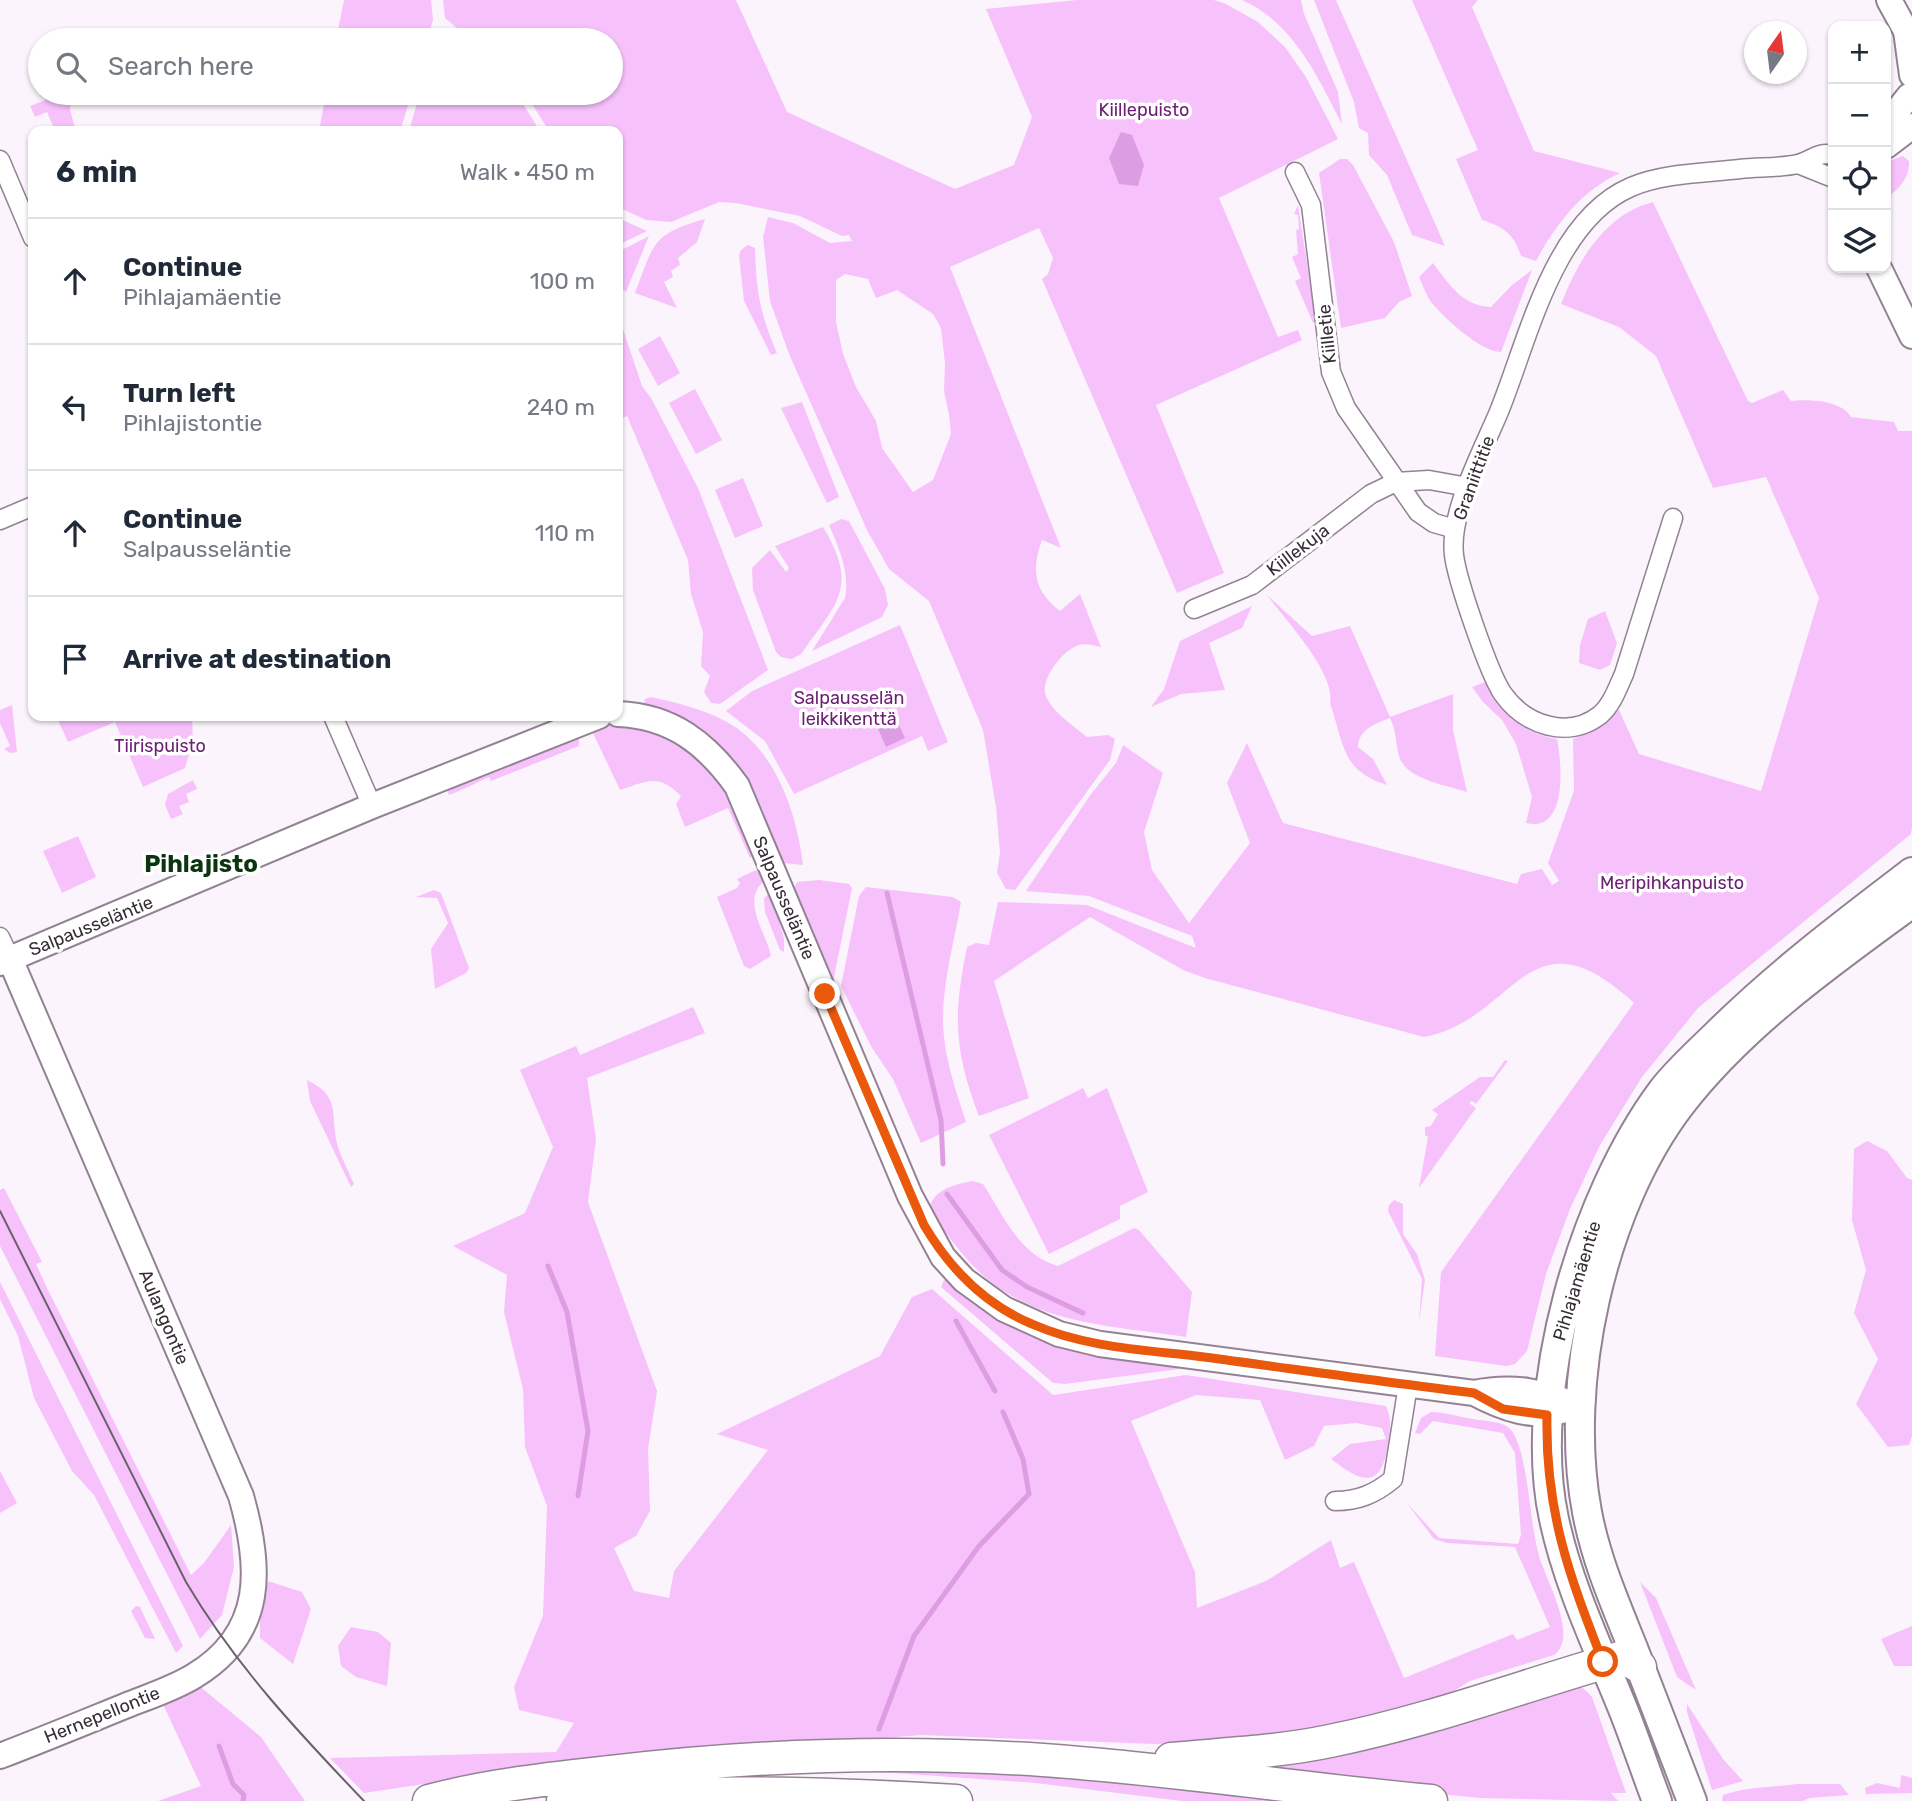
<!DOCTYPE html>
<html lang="en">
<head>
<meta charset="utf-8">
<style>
  :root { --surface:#fff; --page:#f6f6f7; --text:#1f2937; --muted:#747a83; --line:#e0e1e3 }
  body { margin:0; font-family:Rubik,sans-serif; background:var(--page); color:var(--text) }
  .controls { position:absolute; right:21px; top:21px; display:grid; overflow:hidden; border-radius:14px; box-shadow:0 2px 5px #0004 }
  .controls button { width:63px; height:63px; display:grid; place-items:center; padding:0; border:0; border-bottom:2px solid var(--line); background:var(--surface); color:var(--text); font:35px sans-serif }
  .compass { position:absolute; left:1744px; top:21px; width:63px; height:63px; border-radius:50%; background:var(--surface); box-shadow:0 2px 5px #0004; rotate:14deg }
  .stop { position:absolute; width:21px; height:21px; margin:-16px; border:5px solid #ea580c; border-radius:50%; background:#fff }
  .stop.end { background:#ea580c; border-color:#fff; box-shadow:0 2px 7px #0008 }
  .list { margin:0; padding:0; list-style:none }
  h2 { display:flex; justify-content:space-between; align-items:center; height:91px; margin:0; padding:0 28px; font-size:30px }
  h2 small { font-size:23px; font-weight:400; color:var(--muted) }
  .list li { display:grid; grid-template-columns:46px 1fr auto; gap:21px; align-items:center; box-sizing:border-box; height:126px; padding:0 28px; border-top:2px solid var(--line) }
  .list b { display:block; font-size:26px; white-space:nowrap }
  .list p { margin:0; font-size:23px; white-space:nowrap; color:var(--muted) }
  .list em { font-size:23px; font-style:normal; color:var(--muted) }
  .icon { flex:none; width:38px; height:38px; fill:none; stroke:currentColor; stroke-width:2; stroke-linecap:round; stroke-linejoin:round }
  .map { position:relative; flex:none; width:1912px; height:1801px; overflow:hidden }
  .search { position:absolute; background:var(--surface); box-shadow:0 2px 5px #0004; left:28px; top:28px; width:595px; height:77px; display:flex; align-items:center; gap:18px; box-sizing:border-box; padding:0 24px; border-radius:38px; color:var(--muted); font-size:26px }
  .panel { position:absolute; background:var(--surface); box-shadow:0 2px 5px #0004; left:28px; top:126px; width:595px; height:595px; border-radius:14px }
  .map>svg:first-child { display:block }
  .green { fill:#f7c1fb; fill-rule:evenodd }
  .water { fill:#dd9de2 }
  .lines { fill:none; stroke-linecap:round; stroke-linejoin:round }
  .stream { stroke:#dd9de2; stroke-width:5 }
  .street-casing { stroke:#938294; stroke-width:21 }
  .secondary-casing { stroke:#938294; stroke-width:28 }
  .primary-casing { stroke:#938294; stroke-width:32 }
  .highway-casing { stroke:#938294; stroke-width:35 }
  .street { stroke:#fff; stroke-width:18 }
  .secondary { stroke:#fff; stroke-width:24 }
  .primary { stroke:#fff; stroke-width:28 }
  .highway { stroke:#fff; stroke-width:32 }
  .tram { stroke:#6a626a; stroke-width:2 }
  .route { stroke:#ea580c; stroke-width:9 }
  .labels { text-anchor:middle; stroke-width:7; stroke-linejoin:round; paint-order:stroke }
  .park-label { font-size:18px; fill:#6c2073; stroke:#fff }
  .street-label { font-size:18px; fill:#362e36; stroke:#fff }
  .district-label { font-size:24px; font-weight:bold; fill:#0b350e; stroke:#fff }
</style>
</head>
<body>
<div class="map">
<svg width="1912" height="1801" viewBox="0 0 1912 1801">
  <rect width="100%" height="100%" fill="#fcf4fc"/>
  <path class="green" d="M344,0H431L433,20L427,40H336Z
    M443,0H736L787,112L955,189L1014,165L1032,117L986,9L1077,0H1214L1226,4L1258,22L1285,47L1306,77L1338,139L1219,198L1278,337L1298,330L1302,340L1156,405L1224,573L1177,593L1042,279L1048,274L1053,258L1039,228L950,267L1061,548L1042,540C1031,570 1034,591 1060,611L1080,594L1101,647C1095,646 1085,643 1079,645C1064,649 1042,677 1045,693C1050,711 1074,726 1087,737L1108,735L1115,739L1110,760L1015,890L1006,889L997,873L1000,853L996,807L983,730L929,601L889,569L867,530L789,354L770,301L763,237L768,217L793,223L830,243L852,241L849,235L842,236L800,216L736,203L719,202L671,222L646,220L618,207V131H549L525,93H611V40H471L445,18ZM845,274L868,279L876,298L897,290L933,314L941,328L945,364L944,391L949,415L951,434L933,480L913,492L882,448L876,421L856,387L843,354L836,322V280Z
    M1242,0H1301L1304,14L1338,92L1342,124C1317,76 1294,23 1242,0Z
    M1314,0H1336L1445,246L1412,235L1387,175L1369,155L1368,133L1359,128L1354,102Z
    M1412,0H1478L1472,7L1534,151L1620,173C1581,191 1556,224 1536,261L1521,256C1514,234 1504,227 1482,220L1456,159L1478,150Z
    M63,93H72L70,110L76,131H55L47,112L35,117L30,106Z
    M326,93H412L400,131H319Z
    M420,93H511L523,104L540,131H409Z
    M1903,156L1909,161C1910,177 1899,190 1886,198V162Z
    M1340,159H1347L1353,165L1394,242L1412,296L1399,302L1385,318L1341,328L1319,173Z
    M1653,202L1748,401L1752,403L1783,390L1791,401C1809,399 1841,400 1851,417L1894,422L1898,431H1912V827L1911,834L1698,1008L1642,1077L1600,1145L1570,1209L1546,1274L1527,1351L1515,1364L1506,1366L1435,1356L1441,1272L1634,1003C1527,905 1518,1019 1424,1037L1205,978L1183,970L1090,917L994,981L1029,1098L979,1116C954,1050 953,1015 967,947L976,943L989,945L998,902L1087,905L1196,948L1192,936L1089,896L1026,891L1091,794L1116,763L1123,745L1163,773L1144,832L1152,870L1189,923L1250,843L1227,783L1247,743L1283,823L1517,884L1521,874L1542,869L1552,885L1559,881L1548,863L1574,791L1573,739L1598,728L1619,710L1639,754L1761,791L1819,598L1766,477L1713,488L1656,356L1619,327L1561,304C1578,261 1604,215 1653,202Z
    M1298,205L1316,322L1313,323L1295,281L1301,278L1292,257L1298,254L1296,230L1299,229L1298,215L1294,214Z
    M618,218L647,231L618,245Z
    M705,219L697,242L678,258L680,265L671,271L673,277L664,282L677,308L635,293C654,244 651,234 705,219Z
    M649,236L626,292L618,286V252Z
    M748,245L755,248C756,290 760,314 777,353L771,355L744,301L739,256L741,250Z
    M1433,263C1449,284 1462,306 1491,307L1511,286L1532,270L1501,352C1481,352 1444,318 1431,302C1426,295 1423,285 1419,277Z
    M618,314L642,386L651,398L698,488L768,670L720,704L711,703L704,692L710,676L701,666L703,632L691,594L688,560L627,416L618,420Z
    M660,336L680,373L658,386L638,349Z
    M695,389L722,440L696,454L669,403Z
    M802,402L839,497L827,503L781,408Z
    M743,478L763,526L735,538L715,490Z
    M841,519L849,521L885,589L888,605L882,617L812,651L845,598C850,573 839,548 829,525Z
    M823,527C860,588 836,604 801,654L792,659L781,657L776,652L753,590L752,568L770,550L786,572L789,568L775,546Z
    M1267,595L1312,636L1350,626L1390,717L1453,694V730L1467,792C1447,785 1406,780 1399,756C1395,742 1397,733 1390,718C1376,723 1358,730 1358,747L1373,759L1387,785C1341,771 1344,744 1330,703C1336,673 1285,620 1267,595Z
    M1252,606L1242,628L1209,643L1225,690L1181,694L1151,707L1164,689L1180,641Z
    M1605,611L1617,643L1610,665L1600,670L1579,663L1580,645L1588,619Z
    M900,625L948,742L928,751L922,736L794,794L765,741L726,711L752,691Z
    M1488,681C1505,714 1519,732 1557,739C1562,763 1568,834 1526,823L1532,797L1516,744L1502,720L1483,702L1472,687Z
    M651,697C677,703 704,709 727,722C776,749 797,814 803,865L783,863C751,787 733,725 644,703L645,699Z
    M12,705L17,752L10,753L4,749L10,746L0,723V710Z
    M56,716H192L193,742L185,768L143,787L115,722L68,742Z
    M603,724C696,721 721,779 754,853L750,858L728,808L685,827L676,804L681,796C658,773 648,781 620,790L591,729Z
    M579,733V746L491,781L489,777C475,783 463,790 449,795L447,789Z
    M193,780L197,789L186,794L189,802L179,806L183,814L171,819L165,805L168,794Z
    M78,836L96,877L62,893L43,851Z
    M756,870L761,871L763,882C741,902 767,934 771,956L750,969L744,966L717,897L737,888L740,883L737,879Z
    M819,880L849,884L852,888L833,982L794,889L797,882Z
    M866,887L953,897L961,902C954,945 939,993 944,1037C947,1066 957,1094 966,1122L921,1143L893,1079L872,1048L841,986L859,896Z
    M434,890L441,893L469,968L466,973L435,989L431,949L448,923L437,898L416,897Z
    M771,892L784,939V952L780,950L765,912L764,898Z
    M693,1007L705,1033L587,1078L596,1139L588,1202L657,1391L648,1449L650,1511L636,1536L614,1548L634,1591L669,1598L674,1571L768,1450L717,1434L880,1356L912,1297L932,1289L1053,1395L1186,1375L1386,1406C1392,1419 1390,1429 1388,1443C1382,1489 1363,1484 1331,1459L1350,1444L1386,1439L1382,1428L1356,1423L1324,1426L1314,1446L1285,1460L1260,1400L1196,1395L1131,1421L1195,1572L1197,1608L1266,1581L1331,1540L1340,1568L1354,1562L1404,1678L1513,1634L1517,1640L1550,1627L1515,1547L1447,1543L1434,1539L1406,1502L1439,1538L1518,1544L1521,1535L1515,1453L1503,1433L1433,1421L1420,1434L1415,1433L1421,1418L1431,1412C1445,1412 1459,1417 1473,1419C1483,1421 1502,1421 1509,1428C1529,1446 1529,1530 1541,1562C1549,1585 1578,1638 1554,1655L1470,1681L1444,1697L1314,1731L1183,1745L921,1735L565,1763L364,1793L330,1758L556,1752L574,1723L519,1710L514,1687L543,1616L547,1506L525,1447L523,1389L504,1312L507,1275L453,1246L525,1213L553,1147L520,1070L576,1046L580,1055Z
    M1505,1060L1508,1061L1476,1104L1472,1101L1469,1103L1476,1108L1419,1188L1428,1137L1425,1135V1127L1431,1126L1438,1114L1432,1110L1480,1077H1493Z
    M307,1080C343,1097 329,1116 338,1147C342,1159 349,1172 354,1184L351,1187L310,1101Z
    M1083,1088L1088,1098L1107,1088L1148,1192L1120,1206V1219L1049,1254L989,1135Z
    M1867,1141L1887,1151L1907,1178L1912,1180V1436L1909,1445L1888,1447L1856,1404L1878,1359L1854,1313L1866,1270L1852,1220L1854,1149Z
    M973,1181L983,1184C1004,1216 1019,1255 1058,1266L1134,1228L1139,1230L1192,1292L1186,1337C1101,1324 1019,1325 960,1251C949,1237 937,1223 930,1206C935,1189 956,1184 973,1181Z
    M4,1188L42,1262L36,1264L48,1290L191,1575L204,1563L231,1525L234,1567L222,1615L200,1639L0,1246V1190Z
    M1394,1200L1403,1204V1234L1417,1254L1425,1280L1419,1322L1422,1279L1388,1211L1389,1205Z
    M944,1280H949C974,1300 999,1322 1029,1335C1068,1353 1135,1357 1178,1364L1179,1369L1065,1384L1053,1383L941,1287Z
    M0,1282L183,1646L176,1653L94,1495L72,1471L34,1398L18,1336L0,1299Z
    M0,1471L17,1503L0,1513Z
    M268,1581L302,1592L311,1609L293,1664L260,1638V1618Z
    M1640,1582L1656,1598L1696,1690L1677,1677Z
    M136,1606L140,1607L155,1639L145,1638L131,1611Z
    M1912,1626V1666H1894L1881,1639Z
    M351,1627L378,1632L391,1643L387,1686L356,1677L341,1666L338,1646Z
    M198,1685L261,1737L305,1801H158L201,1786L162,1702Z
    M1581,1686L1592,1697L1626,1793H1611L1618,1801L1479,1798L1373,1787L1221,1764Z
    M1687,1704L1723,1759L1743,1781L1712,1790L1687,1712Z
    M889,1762L1349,1801H1182L1036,1783L865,1771Z
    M1901,1775L1912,1778V1793L1866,1794L1865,1788L1877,1783L1900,1788Z
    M1797,1784H1840L1849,1795L1809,1798L1803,1801H1722L1723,1795C1749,1786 1770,1788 1797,1784Z"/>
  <path class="water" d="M1121,132L1132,135L1144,165L1138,186L1119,184L1109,158Z
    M891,707L905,738L886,747L872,715Z"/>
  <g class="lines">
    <path class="stream" d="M887,893L941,1120L943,1164
      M947,1194L1002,1270L1027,1287L1083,1313
      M548,1266L567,1312L588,1431L578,1496
      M956,1321L995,1391
      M879,1729L914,1636L979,1546L1029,1494L1023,1459L1003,1412
      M219,1746L233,1784L244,1795L243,1801"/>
    <g class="street-casing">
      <path id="street" d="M0,160L33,238
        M1798,164L1833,178
        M1295,172L1311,205L1331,372L1346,408L1418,512L1434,523L1455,529
        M1673,518L1624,674C1618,687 1612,705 1600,715C1568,740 1525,725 1503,694C1489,674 1457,580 1454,555C1449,513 1482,452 1498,414C1528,342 1552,221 1631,187C1663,173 1706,173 1740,169C1759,167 1780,168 1798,164C1811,161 1819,151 1833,155
        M0,520L33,506
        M1194,609L1252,585L1371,494L1396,482L1429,480L1468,487
        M333,716L372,806
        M0,937L10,959
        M1335,1501C1358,1501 1375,1494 1393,1479L1408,1385"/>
    </g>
    <g class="secondary-casing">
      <path id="secondary" d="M1889,0L1906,31L1912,36
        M1906,31L1912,75
        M1886,125L1909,96
        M1886,146L1912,126
        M1879,268L1912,336
        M618,714C672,716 707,744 737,786L910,1196L943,1257L964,1280L1004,1309L1059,1334L1100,1344L1474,1393C1513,1385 1544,1391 1580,1407
        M0,963L372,806L599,716
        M1474,1393C1504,1409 1532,1419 1566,1410
        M0,1756C42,1740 83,1723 125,1706C147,1697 173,1689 194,1676C266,1633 261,1566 241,1496L10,959"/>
    </g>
    <g class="primary-casing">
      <path id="primary" d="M1657,1801C1645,1770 1635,1739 1623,1709C1598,1647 1568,1585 1554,1519C1526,1390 1584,1196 1662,1091C1678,1070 1700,1051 1719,1032C1779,973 1845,923 1912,872
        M1692,1801C1672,1750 1653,1699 1633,1648C1615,1603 1596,1560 1587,1512C1563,1384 1601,1208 1681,1104C1743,1024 1831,962 1912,903"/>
    </g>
    <g class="highway-casing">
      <path id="highway" d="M1171,1759C1224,1754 1278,1752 1330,1741C1430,1721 1525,1685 1623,1657L1640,1667
        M429,1801C489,1785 549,1779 611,1772C754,1755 898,1750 1043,1760C1172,1769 1302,1789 1431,1801
        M563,1801C694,1789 824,1793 956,1801"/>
    </g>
    <use href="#street" class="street"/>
    <use href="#secondary" class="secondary"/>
    <use href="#primary" class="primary"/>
    <use href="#highway" class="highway"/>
    <path class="tram" d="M0,1211L186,1582C235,1665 298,1732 364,1801"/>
  </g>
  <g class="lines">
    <path class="route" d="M825,994L924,1225C950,1269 984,1304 1032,1324C1086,1348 1147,1350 1204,1357C1294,1369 1384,1382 1474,1393L1503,1409L1547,1415C1545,1511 1569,1575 1603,1662"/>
  </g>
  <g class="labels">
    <g class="park-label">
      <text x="1144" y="116">Kiillepuisto</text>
      <text x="849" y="704">Salpausselän<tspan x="849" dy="21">leikkikenttä</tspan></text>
      <text x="160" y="752">Tiirispuisto</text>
      <text x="1672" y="889">Meripihkanpuisto</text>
    </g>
    <g class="street-label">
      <text transform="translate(1327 334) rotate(-96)" y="6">Kiilletie</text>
      <text transform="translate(1474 478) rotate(-70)" y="6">Graniittitie</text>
      <text transform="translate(1298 550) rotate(-37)" y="6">Kiillekuja</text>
      <text transform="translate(784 898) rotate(67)" y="6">Salpausseläntie</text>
      <text transform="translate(91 926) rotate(-22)" y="6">Salpausseläntie</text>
      <text transform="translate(1577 1281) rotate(-73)" y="6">Pihlajamäentie</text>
      <text transform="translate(164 1317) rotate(67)" y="6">Aulangontie</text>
      <text transform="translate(102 1715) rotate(-22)" y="6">Hernepellontie</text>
    </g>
    <g class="district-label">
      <text x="201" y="872">Pihlajisto</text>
    </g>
  </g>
</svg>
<div class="controls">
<button>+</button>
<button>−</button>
<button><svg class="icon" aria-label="locate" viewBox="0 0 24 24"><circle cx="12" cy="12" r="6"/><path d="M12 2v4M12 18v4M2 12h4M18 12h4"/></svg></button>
<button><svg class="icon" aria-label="layers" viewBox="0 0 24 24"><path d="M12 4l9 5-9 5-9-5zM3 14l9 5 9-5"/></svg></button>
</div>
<svg class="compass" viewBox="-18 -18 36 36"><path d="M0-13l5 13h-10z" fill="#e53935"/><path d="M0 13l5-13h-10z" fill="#747a83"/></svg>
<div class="stop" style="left:1603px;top:1662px"></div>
<div class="stop end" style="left:825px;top:994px"></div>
<div class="search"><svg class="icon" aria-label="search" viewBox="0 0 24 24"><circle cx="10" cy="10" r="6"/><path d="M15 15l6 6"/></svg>Search here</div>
<section class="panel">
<h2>6 min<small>Walk · 450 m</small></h2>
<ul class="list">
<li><svg class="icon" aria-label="ahead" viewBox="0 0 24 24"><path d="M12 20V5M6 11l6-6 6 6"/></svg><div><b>Continue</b><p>Pihlajamäentie</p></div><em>100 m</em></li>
<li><svg class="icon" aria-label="left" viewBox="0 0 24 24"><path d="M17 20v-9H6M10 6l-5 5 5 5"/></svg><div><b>Turn left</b><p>Pihlajistontie</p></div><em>240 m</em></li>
<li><svg class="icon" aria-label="ahead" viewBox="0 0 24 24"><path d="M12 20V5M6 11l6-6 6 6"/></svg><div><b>Continue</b><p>Salpausseläntie</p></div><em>110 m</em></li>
<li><svg class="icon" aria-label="arrive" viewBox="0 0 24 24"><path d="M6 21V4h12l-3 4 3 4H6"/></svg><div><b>Arrive at destination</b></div></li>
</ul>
</section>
</div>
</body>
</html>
